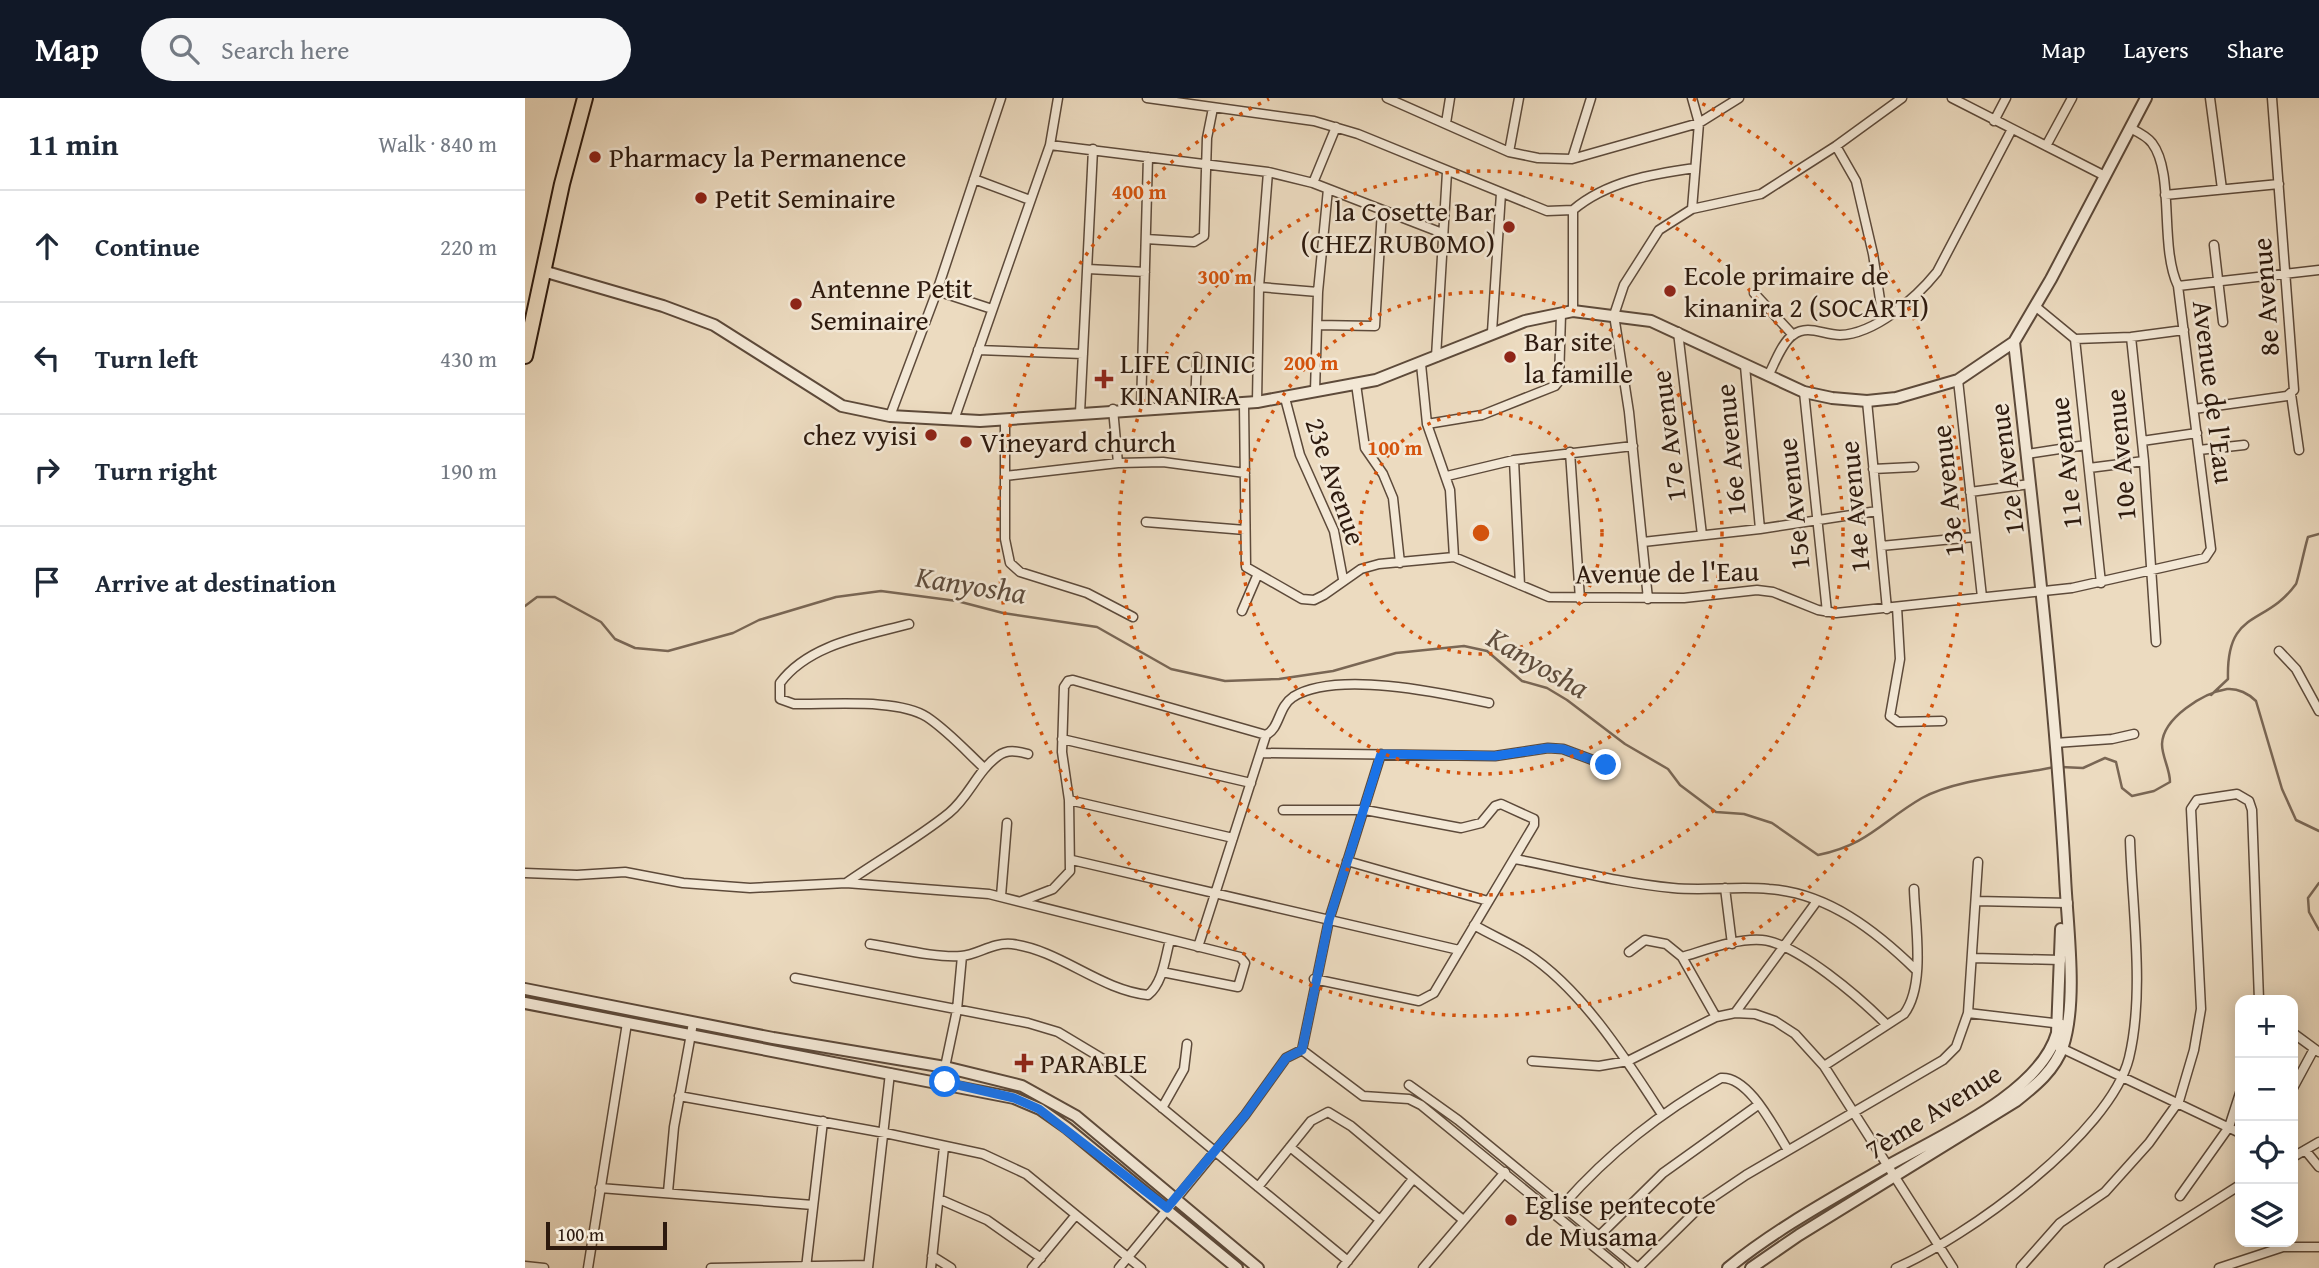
<!DOCTYPE html>
<html lang="en">
<head>
<meta charset="utf-8">
<style>
  :root { --surface:#fff; --page:#f6f6f7; --text:#1f2937; --muted:#747a83; --line:#e0e1e3; --accent:#111827 }
  body { margin:0; font-family:"Gentium Book Plus",serif; background:var(--page); color:var(--text) }
  .controls { position:absolute; right:21px; bottom:21px; display:grid; overflow:hidden; border-radius:14px; box-shadow:0 4px 18px #0003 }
  .controls button { width:63px; height:63px; display:grid; place-items:center; padding:0; border:0; border-bottom:2px solid var(--line); background:var(--surface); color:var(--text); font:35px sans-serif }
  .scale { position:absolute; left:21px; bottom:18px; width:121px; box-sizing:border-box; padding-left:7px; border:4px solid #2d1a0e; border-top:0; font-size:19px; line-height:24px; white-space:nowrap; color:#2d1a0e; -webkit-text-stroke:5px #f3e8d6; paint-order:stroke }
  .stop { position:absolute; width:21px; height:21px; margin:-16px; border:5px solid #1a73e8; border-radius:50%; background:#fff }
  .stop.end { background:#1a73e8; border-color:#fff; box-shadow:0 2px 7px #0008 }
  .list { margin:0; padding:0; list-style:none }
  h2 { display:flex; justify-content:space-between; align-items:center; height:91px; margin:0; padding:0 28px; font-size:30px }
  h2 small { font-size:23px; font-weight:400; color:var(--muted) }
  .list li { display:grid; grid-template-columns:46px 1fr auto; gap:21px; align-items:center; box-sizing:border-box; height:112px; padding:0 28px; border-top:2px solid var(--line) }
  .list b { display:block; font-size:26px; white-space:nowrap }
  .list em { font-size:23px; font-style:normal; color:var(--muted) }
  .icon { flex:none; width:38px; height:38px; fill:none; stroke:currentColor; stroke-width:2; stroke-linecap:round; stroke-linejoin:round }
  .map { position:relative; flex:none; width:1794px; height:1170px; overflow:hidden }
  header { display:flex; align-items:center; gap:42px; box-sizing:border-box; height:98px; padding:0 35px; background:var(--accent); color:#fff }
  header strong { font-size:33px }
  nav { display:flex; gap:38px; margin-inline-start:auto; font-size:24px }
  .search { width:490px; height:63px; background:var(--page); display:flex; align-items:center; gap:18px; box-sizing:border-box; padding:0 24px; border-radius:38px; color:var(--muted); font-size:26px }
  main { display:flex }
  aside { flex:1; background:var(--surface) }
  .map>svg:first-child { display:block }
  .lines { fill:none; stroke-linecap:round; stroke-linejoin:round }
  .stream { stroke:#796654; stroke-width:2.5 }
  .minor-casing { stroke:#5d4a3a; stroke-width:11 }
  .tertiary-casing { stroke:#5d4a3a; stroke-width:14 }
  .trunk-casing { stroke:#2d1a0e; stroke-width:18 }
  .minor { stroke:#f3e8d6; stroke-width:8 }
  .tertiary { stroke:#f3e8d6; stroke-width:10 }
  .trunk { stroke:#ecdbc0; stroke-width:14 }
  .route { stroke:#1a73e8; stroke-width:9 }
  .ring { fill:none; stroke:#d5530c; stroke-width:3.5; stroke-dasharray:3.5 7 }
  .poi-dot { fill:#8f2418; stroke:#f3e8d6; stroke-width:2.5 }
  .labels { text-anchor:middle; stroke-width:5; stroke-linejoin:round; paint-order:stroke }
  .poi-label { font-size:28px; fill:#2d1a0e; stroke:#f3e8d6; text-anchor:start }
  .street-label { font-size:28px; fill:#2d1a0e; stroke:#f3e8d6 }
  .water-label { font-size:30px; font-style:italic; fill:#5f4d3d; stroke:#f3e8d6 }
  .centre { fill:#d5530c; stroke:#f3e8d6; stroke-width:3.5 }
  .ring-label { font-size:21px; text-anchor:middle; font-weight:bold; fill:#d5530c; stroke:#f3e8d6; stroke-width:5; stroke-linejoin:round; paint-order:stroke }
</style>
</head>
<body>
<header>
<strong>Map</strong>
<div class="search"><svg class="icon" aria-label="search" viewBox="0 0 24 24"><circle cx="10" cy="10" r="6"/><path d="M15 15l6 6"/></svg>Search here</div>
<nav><a>Map</a><a>Layers</a><a>Share</a></nav>
</header>
<main>
<aside>
<h2>11 min<small>Walk · 840 m</small></h2>
<ul class="list">
<li><svg class="icon" aria-label="ahead" viewBox="0 0 24 24"><path d="M12 20V5M6 11l6-6 6 6"/></svg><div><b>Continue</b></div><em>220 m</em></li>
<li><svg class="icon" aria-label="left" viewBox="0 0 24 24"><path d="M17 20v-9H6M10 6l-5 5 5 5"/></svg><div><b>Turn left</b></div><em>430 m</em></li>
<li><svg class="icon" aria-label="right" viewBox="0 0 24 24"><path d="M7 20v-9h11M14 6l5 5-5 5"/></svg><div><b>Turn right</b></div><em>190 m</em></li>
<li><svg class="icon" aria-label="arrive" viewBox="0 0 24 24"><path d="M6 21V4h12l-3 4 3 4H6"/></svg><div><b>Arrive at destination</b></div></li>
</ul>
</aside>
<div class="map">
<svg width="1794" height="1170" viewBox="0 0 1794 1170">
  <rect width="100%" height="100%" fill="#ecdbc0"/>
  <filter id="stains"><feTurbulence type="fractalNoise" baseFrequency=".00286" numOctaves="4"/><feColorMatrix values="0 0 0 0 .2 0 0 0 0 .09 0 0 0 0 .02 0 0 0 .5 -.17"/></filter>
  <radialGradient id="worn" r=".72"><stop offset=".6" stop-color="#630" stop-opacity="0"/><stop offset="1" stop-color="#630" stop-opacity=".3"/></radialGradient>
  <g class="lines">
    <path class="stream" d="M0,508L12,499H30L76,524L90,541L110,550L143,553L208,535L234,522L311,499L356,493L432,503L478,515L572,529L646,571L700,583L754,581L808,573L871,555L939,548L962,553L997,583L1022,590L1042,602L1100,646L1143,671L1155,687L1191,714L1219,716L1247,725L1293,757C1343,747 1357,723 1397,700C1431,681 1492,677 1530,669
      M1686,597L1703,581C1701,510 1740,529 1771,486C1773,482 1780,448 1783,439L1794,436
      M1536,669L1558,670L1580,660L1591,664L1597,690L1607,698L1629,693L1645,684C1645,671 1637,659 1637,646C1638,620 1678,595 1702,591C1713,590 1724,596 1731,603L1757,691L1771,722L1794,733
      M1794,785L1783,800L1784,814L1794,832"/>
    <g class="minor-casing">
      <path id="minor" d="M622,0L789,23L833,36L1022,113L1048,112V213
        M862,0L984,54L1013,60L1047,61L1174,25L1214,0
        M1427,0L1580,78
        M1685,0L1697,91
        M1469,23L1481,0
        M921,25L925,0
        M525,47L743,74L788,85L917,135
        M1311,48L1331,83L1348,156L1358,221
        M1521,48L1547,0
        M984,54L994,0
        M1047,61L1066,0
        M449,81L505,102
        M788,85L811,29
        M1640,97L1754,86
        M1167,111L1174,25L1167,0
        M1048,112C1082,83 1128,76 1170,70
        M621,141L669,144L679,138L682,40L688,10
        M1689,147L1698,224
        M563,171L620,174
        M1653,188L1794,172
        M734,189L793,194
        M412,193L467,211
        M1229,195L1268,237
        M1510,208L1550,241L1606,239L1659,232
        M792,227L850,228L857,112
        M967,234L976,95
        M1153,234L1177,437
        M1606,239L1619,363L1631,544
        M1550,241L1576,485
        M453,252L558,256
        M911,259L922,74
        M896,266L902,326L925,392L929,459
        M1220,268L1235,431
        M1243,278C1249,267 1257,244 1268,237C1283,226 1298,237 1315,237C1350,236 1391,200 1412,174L1487,31
        M1433,282L1457,499
        M831,286L840,350L858,376L868,400L875,465
        M790,293L793,194L803,91
        M1279,294L1302,514
        M1766,296L1774,352
        M760,300L775,357L809,433L818,481
        M1342,303L1362,511
        M732,304L734,189L743,74
        M719,306L721,469L777,501L789,502L799,497L836,471L854,466L929,459L1024,499L1159,500L1232,492L1248,494L1293,512L1311,515L1547,490L1680,460L1686,451L1653,188C1634,148 1650,75 1627,45C1622,38 1613,34 1605,30
        M670,308L672,259
        M616,310L623,59
        M588,311L593,365
        M1669,311L1762,298L1769,292L1747,0
        M555,315L568,51
        M365,318L412,193L476,0
        M480,321V441L485,465L495,474L562,495L608,519
        M429,322L525,47L533,0
        M902,326L957,317L1030,288L1034,283L1036,216
        M1617,343L1672,335
        M1674,352L1719,347
        M1045,354L1055,501
        M1502,356L1561,347
        M989,362L995,487
        M1564,370L1619,363
        M1348,371L1389,369
        M480,378L593,365L638,364L720,375
        M922,378L989,362L1108,348
        M1445,394L1505,386
        M621,424L720,432
        M1118,444L1235,431L1352,413
        M1356,448L1449,439
        M1123,501L1104,314L1089,217L1099,187L1134,132L1167,111L1236,96L1311,48L1377,0
        M1372,509L1375,561L1365,618L1373,624L1417,623
        M717,513L732,478
        M384,526C340,538 284,546 255,585V601L269,606C304,607 373,600 402,619C423,633 441,653 459,670
        M1754,553L1771,571L1794,613
        M741,637C755,630 753,609 768,599C811,572 917,595 964,605
        M537,641L726,685
        M1530,645L1587,641L1609,636
        M737,655L970,658L1023,650L1038,651L1081,667
        M544,702L708,740
        M758,712H840L936,730L956,725L970,708L976,706L1009,721V727L909,895L894,903L789,881
        M990,761C1042,771 1095,785 1148,790C1180,793 1212,788 1244,791C1303,795 1351,833 1391,872
        M547,762L934,852
        M822,763L963,803
        M0,775L52,777L100,774L158,785L225,790L321,785L464,796L715,859L720,865L713,889L637,874
        M321,785C355,761 392,741 424,715C444,699 452,673 473,658C482,651 492,653 503,656
        M1200,790L1207,846
        M476,798L482,725
        M497,803L528,791L545,773L544,702L537,654L539,589L543,583L548,582L741,637L673,849
        M1451,803L1543,805
        M949,827C966,837 985,845 1001,855C1056,890 1101,961 1136,1015
        M345,846C372,850 409,860 436,858C453,857 467,844 487,846C535,852 575,892 623,897C638,885 640,860 645,842
        M1104,854L1120,842L1141,846L1157,859C1181,852 1212,840 1237,842C1272,845 1336,901 1361,926
        M1157,859L1191,919
        M1447,860L1536,862
        M270,880L503,925L533,934L578,961L823,1163
        M1210,915L1292,803
        M1443,915L1537,926
        M1768,935L1794,954
        M1532,948L1715,1035
        M777,952L804,822L856,656
        M1007,963L1074,968L1103,963L1191,919L1210,915L1230,916L1250,923L1270,936L1299,968L1428,1170
        M1299,968L1379,916C1401,887 1390,826 1389,791
        M420,969L432,912L437,858
        M884,987L933,1022L1113,1170
        M1768,990L1789,951
        M154,998L360,1035L458,1056L501,1076L616,1170
        M637,1010L659,971L662,946
        M765,1049L855,1122
        M1780,1052L1794,1069
        M1768,1059L1794,1044
        M733,1089L786,1023L803,1014L826,1028L937,1121
        M75,1090L288,1107
        M143,1094L149,1029L168,925
        M1655,1098L1704,1029L1715,995
        M414,1101L462,1122L516,1160
        M1038,1107C1085,1054 1135,1015 1196,980C1224,978 1249,1030 1263,1052
        M1074,1138L1138,1075L1233,1007
        M407,1158L426,1170
        M0,1168L19,1170
        M1496,1169L1535,1125L1580,1094L1624,1045L1654,1003L1669,952L1676,911L1666,711L1672,702L1712,696L1724,703L1727,712L1734,902
        M63,1170L102,925
        M186,1170L343,1167
        M281,1170L298,1023
        M343,1170L365,975
        M406,1170L419,1049
        M507,1170L550,1118
        M594,1170L720,1017L761,960L777,952L838,998L884,1001L896,1007L1095,1170
        M817,1170L888,1081
        M898,1170L980,1074
        M1113,1170L1178,1106L1221,1077L1418,962L1431,949L1443,915L1453,764
        M1371,1170C1441,1140 1585,1036 1604,960C1620,894 1607,809 1605,742
        M1584,1170L1715,1087
        M1694,1170L1758,1149H1794"/>
    </g>
    <g class="tertiary-casing">
      <path id="tertiary" d="M18,173L138,208L189,227L317,308L365,318L455,323L732,304L851,282L1000,223L1048,213L1126,223L1279,294L1307,300L1342,303L1371,300L1433,282L1489,244L1526,181L1621,0
        M0,891L248,940L420,969L497,988L551,1018L733,1170
        M0,905L489,1000L515,1011L542,1030L712,1170
        M1203,1170C1252,1130 1310,1099 1364,1067C1415,1038 1515,995 1532,935L1536,831
        M1226,1170L1274,1137L1491,1003C1510,988 1530,972 1538,948C1553,902 1542,826 1540,778C1530,599 1509,422 1489,244"/>
    </g>
    <g class="trunk-casing">
      <path id="trunk" d="M0,258L37,86L60,0"/>
    </g>
    <use href="#minor" class="minor"/>
    <use href="#tertiary" class="tertiary"/>
    <use href="#trunk" class="trunk"/>
  </g>
  <g class="lines">
    <path class="route" d="M420,984L489,1000L514,1011L642,1110L720,1017L761,960L777,952L804,822L856,656L970,658L1023,650L1038,651L1081,667"/>
  </g>
  <g class="ring">
    <circle cx="956" cy="435" r="121"/>
    <circle cx="956" cy="435" r="241"/>
    <circle cx="956" cy="435" r="362"/>
    <path d="M1168 1A483 483 0 1 1 744 1"/>
  </g>
  <g class="poi-dot">
    <circle cx="70" cy="59" r="7"/>
    <circle cx="176" cy="100" r="7"/>
    <circle cx="984" cy="129" r="7"/>
    <circle cx="1145" cy="193" r="7"/>
    <circle cx="271" cy="206" r="7"/>
    <circle cx="985" cy="259" r="7"/>
    <path d="M575.5 270.5h7v7h7v7h-7v7h-7v-7h-7v-7h7z"/>
    <circle cx="406" cy="337" r="7"/>
    <circle cx="441" cy="344" r="7"/>
    <path d="M495.5 954.5h7v7h7v7h-7v7h-7v-7h-7v-7h7z"/>
    <circle cx="986" cy="1122" r="7"/>
  </g>
  <g class="labels">
    <g class="poi-label">
      <text x="84" y="69">Pharmacy la Permanence</text>
      <text x="190" y="110">Petit Seminaire</text>
      <text x="970" y="123" text-anchor="end">la Cosette Bar<tspan x="970" dy="32">(CHEZ RUBOMO)</tspan></text>
      <text x="1159" y="187">Ecole primaire de<tspan x="1159" dy="32">kinanira 2 (SOCARTI)</tspan></text>
      <text x="285" y="200">Antenne Petit<tspan x="285" dy="32">Seminaire</tspan></text>
      <text x="999" y="253">Bar site<tspan x="999" dy="32">la famille</tspan></text>
      <text x="595" y="275">LIFE CLINIC<tspan x="595" dy="32">KINANIRA</tspan></text>
      <text x="392" y="347" text-anchor="end">chez vyisi</text>
      <text x="455" y="354">Vineyard church</text>
      <text x="515" y="975">PARABLE</text>
      <text x="1000" y="1116">Eglise pentecote<tspan x="1000" dy="32">de Musama</tspan></text>
    </g>
    <g class="street-label">
      <text transform="translate(1740 199) rotate(-94)" y="10">8e Avenue</text>
      <text transform="translate(1689 294) rotate(83)" y="10">Avenue de l'Eau</text>
      <text transform="translate(1143 338) rotate(-97)" y="10">17e Avenue</text>
      <text transform="translate(1205 352) rotate(-95)" y="10">16e Avenue</text>
      <text transform="translate(1595 357) rotate(-95)" y="10">10e Avenue</text>
      <text transform="translate(1540 365) rotate(-96)" y="10">11e Avenue</text>
      <text transform="translate(1481 371) rotate(-97)" y="10">12e Avenue</text>
      <text transform="translate(811 383) rotate(71)" y="10">23e Avenue</text>
      <text transform="translate(1422 393) rotate(-96)" y="10">13e Avenue</text>
      <text transform="translate(1268 406) rotate(-96)" y="10">15e Avenue</text>
      <text transform="translate(1329 409) rotate(-95)" y="10">14e Avenue</text>
      <text transform="translate(1142 474) rotate(-1)" y="10">Avenue de l'Eau</text>
      <text transform="translate(1408 1013) rotate(-32)" y="10">7ème Avenue</text>
    </g>
    <g class="water-label">
      <text transform="translate(446 487) rotate(9)" y="10">Kanyosha</text>
      <text transform="translate(1013 565) rotate(30)" y="10">Kanyosha</text>
    </g>
  </g>
  <circle cx="956" cy="435" r="10" class="centre"/>
  <g class="ring-label">
    <text x="614" y="101">400 m</text>
    <text x="700" y="186">300 m</text>
    <text x="786" y="272">200 m</text>
    <text x="870" y="357">100 m</text>
  </g>
  <rect width="100%" height="100%" filter="url(#stains)"/>
  <rect width="100%" height="100%" fill="url(#worn)"/>
</svg>
<div class="controls">
<button>+</button>
<button>−</button>
<button><svg class="icon" aria-label="locate" viewBox="0 0 24 24"><circle cx="12" cy="12" r="6"/><path d="M12 2v4M12 18v4M2 12h4M18 12h4"/></svg></button>
<button><svg class="icon" aria-label="layers" viewBox="0 0 24 24"><path d="M12 4l9 5-9 5-9-5zM3 14l9 5 9-5"/></svg></button>
</div>
<div class="scale">100 m</div>
<div class="stop" style="left:420px;top:984px"></div>
<div class="stop end" style="left:1081px;top:667px"></div>
</div>
</main>
</body>
</html>
